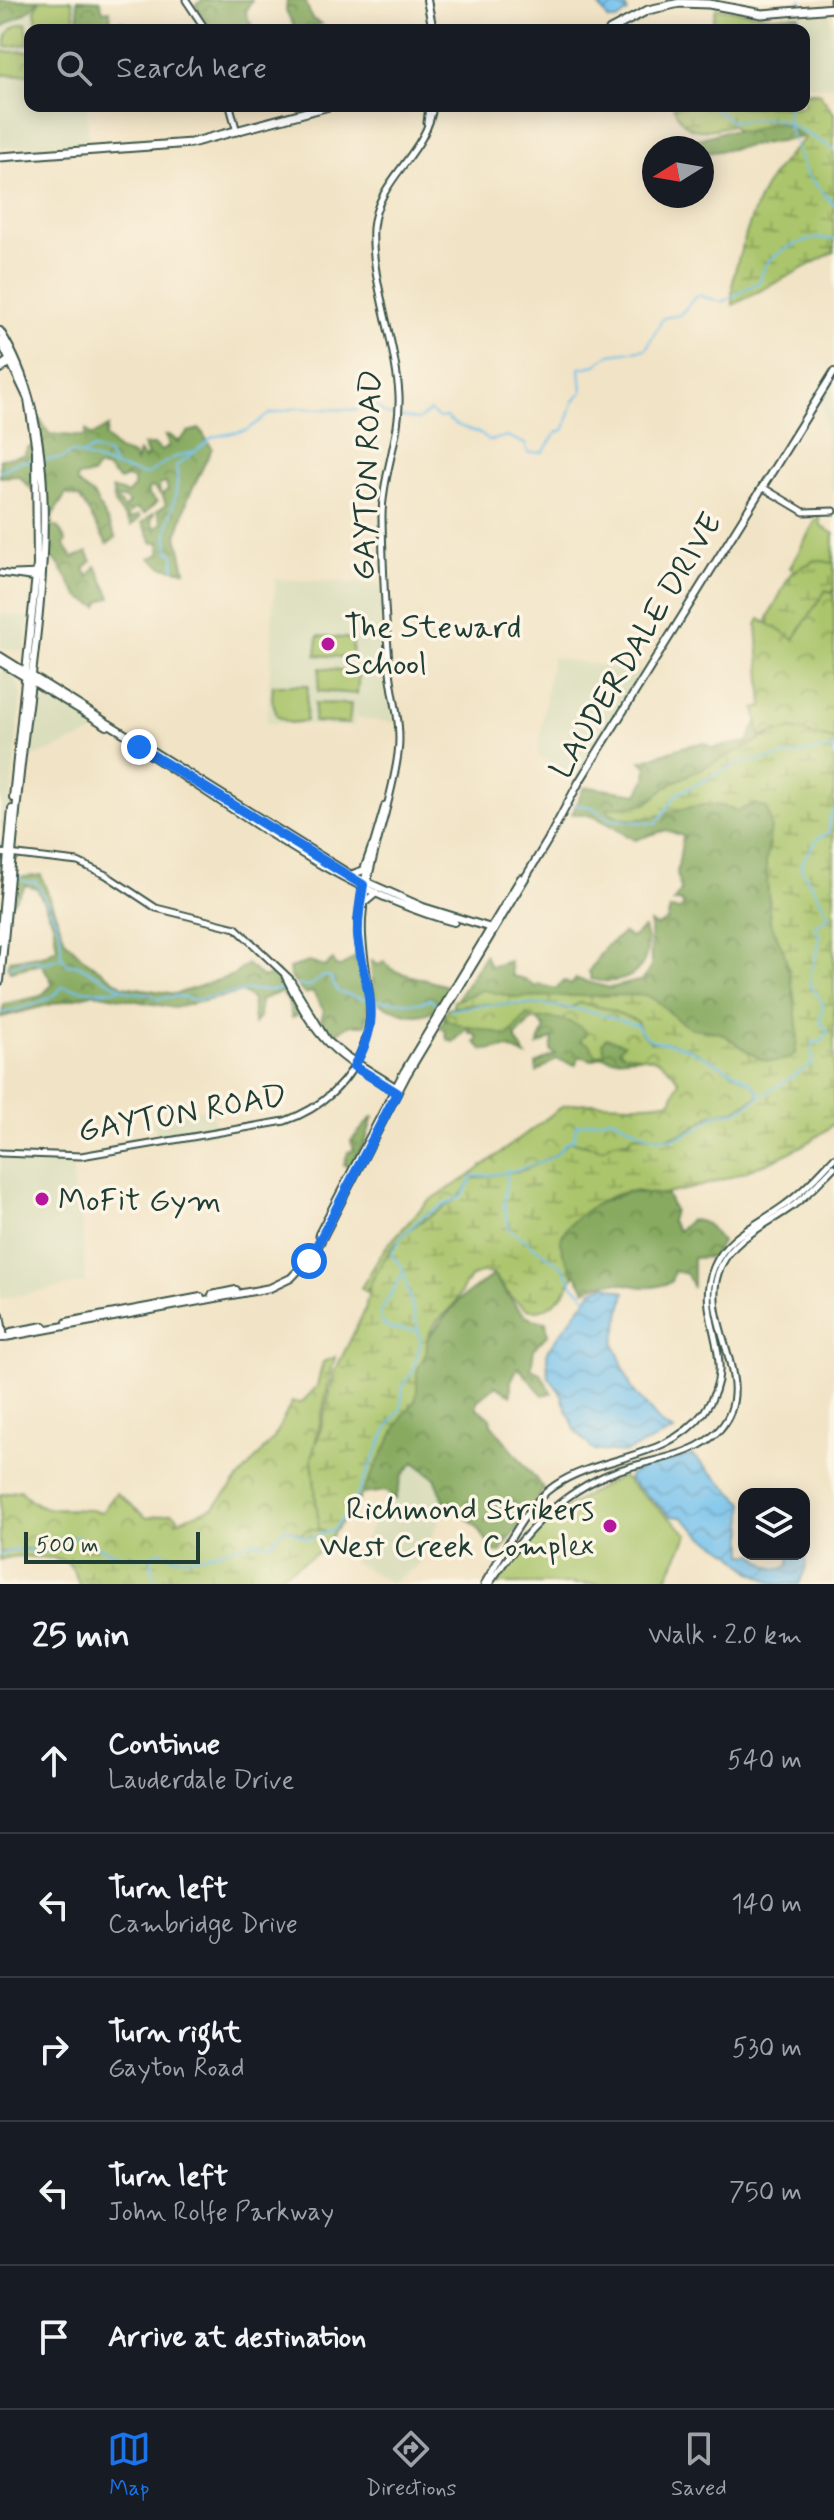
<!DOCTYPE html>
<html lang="en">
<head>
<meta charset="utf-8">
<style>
  :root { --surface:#171b24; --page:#20242c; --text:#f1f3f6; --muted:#9ea1a6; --line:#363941; --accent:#1a73e8 }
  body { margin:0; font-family:Mynerve,sans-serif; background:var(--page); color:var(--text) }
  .controls { position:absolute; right:24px; bottom:24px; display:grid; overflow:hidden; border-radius:16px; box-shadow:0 4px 20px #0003 }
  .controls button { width:72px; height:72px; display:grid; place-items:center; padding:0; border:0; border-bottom:2px solid var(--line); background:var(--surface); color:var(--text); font:40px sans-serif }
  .compass { position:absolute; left:642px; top:136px; width:72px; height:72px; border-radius:50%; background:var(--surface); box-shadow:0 4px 20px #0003; rotate:259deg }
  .scale { position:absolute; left:24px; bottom:20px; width:176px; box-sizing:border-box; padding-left:8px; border:4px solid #1f3d34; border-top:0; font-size:22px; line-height:28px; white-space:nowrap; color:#1f3d34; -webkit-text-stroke:6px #fcf5e5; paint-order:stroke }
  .stop { position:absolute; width:24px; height:24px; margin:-18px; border:6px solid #1a73e8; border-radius:50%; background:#fff }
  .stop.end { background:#1a73e8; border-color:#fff; box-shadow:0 2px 8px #0008 }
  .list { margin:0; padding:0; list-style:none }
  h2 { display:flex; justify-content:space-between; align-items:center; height:104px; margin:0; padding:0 32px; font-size:34px }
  h2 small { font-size:26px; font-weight:400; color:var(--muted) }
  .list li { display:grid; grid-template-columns:52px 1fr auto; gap:24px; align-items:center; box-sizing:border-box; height:144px; padding:0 32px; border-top:2px solid var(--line) }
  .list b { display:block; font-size:30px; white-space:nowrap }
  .list p { margin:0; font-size:26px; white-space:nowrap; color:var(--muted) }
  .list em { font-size:26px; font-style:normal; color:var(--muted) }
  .icon { flex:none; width:44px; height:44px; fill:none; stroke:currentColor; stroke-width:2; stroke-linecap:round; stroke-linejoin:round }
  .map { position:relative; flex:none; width:834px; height:1584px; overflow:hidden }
  .search { position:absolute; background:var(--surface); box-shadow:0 4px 20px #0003; left:24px; right:24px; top:24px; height:88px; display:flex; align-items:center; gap:20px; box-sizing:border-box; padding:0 28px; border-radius:16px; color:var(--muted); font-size:30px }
  .sheet { height:824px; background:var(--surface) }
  nav { display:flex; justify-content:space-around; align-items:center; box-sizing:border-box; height:112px; border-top:2px solid var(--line); background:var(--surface); font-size:22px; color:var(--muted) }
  nav a { display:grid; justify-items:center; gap:4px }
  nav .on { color:var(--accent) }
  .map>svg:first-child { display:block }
  .built { fill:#dbdebd }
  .green { fill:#aac56c; stroke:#648150; stroke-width:2 }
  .forest { fill:url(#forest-crowns); stroke:#53744a; stroke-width:2 }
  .wetland { fill:url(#wetland-marsh); stroke:#648150; stroke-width:2 }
  .park { fill:url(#park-crowns); stroke:#648150; stroke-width:2 }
  .water { fill:url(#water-waves); stroke:#497f90; stroke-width:2 }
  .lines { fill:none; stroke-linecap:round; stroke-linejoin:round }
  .stream { stroke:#73c1ed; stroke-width:2 }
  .tertiary-casing { stroke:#3e564a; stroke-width:9 }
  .secondary-casing { stroke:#3e564a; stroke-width:10 }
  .primary-casing { stroke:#3e564a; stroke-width:11 }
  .tertiary { stroke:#fff; stroke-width:5 }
  .secondary { stroke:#fff; stroke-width:6 }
  .primary { stroke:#fff; stroke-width:7 }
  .route { stroke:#1a73e8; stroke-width:10 }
  .poi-dot { fill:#b5179e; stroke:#fcf5e5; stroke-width:3 }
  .labels { text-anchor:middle; stroke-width:7; stroke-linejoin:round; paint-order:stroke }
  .street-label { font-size:32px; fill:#1f3d34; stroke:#fcf5e5 }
  .poi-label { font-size:32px; fill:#1f3d34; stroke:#fcf5e5; text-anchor:start }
</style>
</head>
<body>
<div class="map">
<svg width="834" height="1584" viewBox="0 0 834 1584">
  <defs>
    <pattern id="forest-crowns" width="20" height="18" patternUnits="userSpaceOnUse" patternTransform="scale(2)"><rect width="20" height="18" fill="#87aa60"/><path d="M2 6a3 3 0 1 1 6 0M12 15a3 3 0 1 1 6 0" fill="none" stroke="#6e8c50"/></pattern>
    <pattern id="wetland-marsh" width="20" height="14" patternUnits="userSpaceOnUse" patternTransform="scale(2)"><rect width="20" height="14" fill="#aac56c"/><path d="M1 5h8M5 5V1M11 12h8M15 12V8" fill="none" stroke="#8aa15a"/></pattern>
    <pattern id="park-crowns" width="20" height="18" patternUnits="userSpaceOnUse" patternTransform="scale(2)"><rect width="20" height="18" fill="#aac56c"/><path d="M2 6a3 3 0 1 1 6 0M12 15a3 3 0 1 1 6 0" fill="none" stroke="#8aa15a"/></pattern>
    <pattern id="water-waves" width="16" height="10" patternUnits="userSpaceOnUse" patternTransform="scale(2)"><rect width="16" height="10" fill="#73c1ed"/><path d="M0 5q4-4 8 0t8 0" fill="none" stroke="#5e9ec1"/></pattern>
  </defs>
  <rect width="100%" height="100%" fill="#fcf5e5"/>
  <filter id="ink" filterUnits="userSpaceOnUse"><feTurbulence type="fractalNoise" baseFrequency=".0125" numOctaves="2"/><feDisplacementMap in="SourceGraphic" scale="16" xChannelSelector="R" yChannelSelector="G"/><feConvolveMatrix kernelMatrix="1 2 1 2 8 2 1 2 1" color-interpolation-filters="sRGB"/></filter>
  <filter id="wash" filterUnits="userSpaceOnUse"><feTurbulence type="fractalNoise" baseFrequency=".006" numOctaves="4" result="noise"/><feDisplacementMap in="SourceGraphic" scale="32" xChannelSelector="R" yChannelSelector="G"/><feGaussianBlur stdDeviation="1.8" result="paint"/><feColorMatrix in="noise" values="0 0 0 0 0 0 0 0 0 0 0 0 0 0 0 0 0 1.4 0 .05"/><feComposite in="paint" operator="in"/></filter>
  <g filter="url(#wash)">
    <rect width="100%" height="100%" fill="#f1e3c5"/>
    <path class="built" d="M0,0H80L82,30H30V106H87L89,143L0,148Z
      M803,14H830L834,86L814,87L804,83Z
      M834,374V503L821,396Z
      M275,579L382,584L385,661L394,723L355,718L354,727L267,723Z
      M0,614L29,617L25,651L0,648Z
      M552,657L644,673L579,779L537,755Z
      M0,666L13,674L21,693L7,836L0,825Z
      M47,695L104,729L26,760L33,701Z
      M212,1108L216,1133L157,1143L153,1118Z
      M0,1156L72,1160L75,1201L82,1220L85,1283L0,1299Z
      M406,1459L436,1476L446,1505L419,1565L391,1583L353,1562Z"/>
    <path class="green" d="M40,0H72L75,20L37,23L35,11Z
      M716,8L770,16L799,15L800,30H711Z
      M26,23L29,44L6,47C5,33 12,24 26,23Z
      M819,514L821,526L834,534L832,593L790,568Z
      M318,636L353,639L352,658L316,655Z
      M320,668L359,672L357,694L318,691Z
      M273,685H308L306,721L290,723L277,716L272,699Z
      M315,703L351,704L349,724L314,722Z
      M621,1476L688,1534L664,1584H497C537,1522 558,1511 621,1476Z"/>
    <path class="forest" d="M0,0H38C33,13 11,19 0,29Z
      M77,0L100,1L103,11L110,10L111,23L123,21L132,30H80Z
      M203,0H252C242,14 246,18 256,30L220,27L212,30L195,5Z
      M287,0H305L312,19L322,24L315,26L316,30H296L286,11Z
      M777,121L810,136L707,153L692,141L725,131H751L764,122Z
      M39,417L49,434L85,437L86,430L91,436L108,427L105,437L118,450L133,455L136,462L139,452L144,458L148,456L143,445H155L161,451L169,446L165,436L170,435L178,442L188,432L200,429L212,448L188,498L177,535L185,571L163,567L150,558L160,554V542L153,543L142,523L154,513L151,522L156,529L162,522L157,511L166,505L162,494L168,490L166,483L159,485L160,494L153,487L148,489V494L157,502L144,514L136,508L128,515L129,520L138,515L140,518L131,526L114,503L118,501L124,509L129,503L124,498L114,500L112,489L127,494L134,487V480L127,477L119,480L106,468H97L92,475L77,477V483L94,496L116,538L107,544L80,498L66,494L52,516L53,527H58L66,541L64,545L73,558L87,552L92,561L84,568L88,577L96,566L111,597L101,601L98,607L79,597L57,562L44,553Z
      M28,447L33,448L34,492L19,476L0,477V459L24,455Z
      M766,718V735L755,743L767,781L812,1002L795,1065L652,1056L612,1059L602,1056L592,1060L579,1056L576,1065L556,1059L537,1072L536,1064L556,1054L551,1051L553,1038L538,1045L545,1028L534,1017L515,1038L526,1056L509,1048L483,1050L475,1042L478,1040L476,1035L469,1033V1027L453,1042L447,1039L445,1030L439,1028L485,955L490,967L509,961L512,976L525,979L535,987L539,984L555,989L564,981L571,985L576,979L610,988L643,980L651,967L650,923L656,926L667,921L670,909L680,910L684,905L680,901L673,902L681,891L677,873L683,836L666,830L635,840C614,830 598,812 572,814L584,788L589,787L638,794L646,779L647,767L641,761C664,755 682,744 706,743L711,748L748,742L758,720Z
      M41,875L65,940L84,959L123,986L176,994L234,975L247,964L263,978L277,972L290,990L299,1015L292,1018L288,1001L281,992L260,1000L259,1018L254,1024L252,999L242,992L174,1008L95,993L1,1017L4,1004L41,996L53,984L42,964L10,971L7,966L10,960L45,955L57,948L53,922L37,888L26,885L12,903L18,878Z
      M644,928C657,967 627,989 591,979L589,971L605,947L624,933L631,938Z
      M356,956L368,999L366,1025H349L329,1038L320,1022L324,1011L313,992L304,994L290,976L289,968L309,962L325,967L333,960L335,966L341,967Z
      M372,960L377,966L384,961L394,971L447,986C441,1014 421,1021 395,1010C390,1008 382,1006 378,1002C373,995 370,965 372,960Z
      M373,1116L366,1140L350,1167L344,1165L348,1152L354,1150L351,1141Z
      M627,1192L667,1195L674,1210L671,1221L678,1231L690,1220C709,1221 710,1228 722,1242L713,1257L693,1258V1288L687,1274L674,1271L671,1282C632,1298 624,1270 585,1290L577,1276L524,1232Z
      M493,1275C508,1294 520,1321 546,1322L548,1334L534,1349L531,1369L540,1373L552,1393L543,1395L518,1367L511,1381V1395L495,1386L477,1401V1408L490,1417L491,1424L544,1489L500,1553L494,1552L477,1527L460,1512L447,1507L435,1478L414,1462L402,1476L396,1499L385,1491L364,1494L361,1491L414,1372L424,1342L459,1300Z"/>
    <path class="wetland" d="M804,92H818L834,113V252L733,305C730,284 735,269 741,250C756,200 767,174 805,138C798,134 790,127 782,124C765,120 754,134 737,131L731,125C703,132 686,137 673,106H804Z
      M815,560L834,563V1123C799,1156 710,1188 662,1194C650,1195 637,1189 625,1192C607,1195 569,1218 562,1236C557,1250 570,1263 574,1276C565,1294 549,1315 527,1309L512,1298L493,1274C471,1269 466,1281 458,1298C450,1313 433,1320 428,1337C426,1343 428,1350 425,1355C423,1361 418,1365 417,1372C416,1397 422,1395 403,1415L359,1499L319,1552L266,1584H79C69,1554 60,1559 33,1557C21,1556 11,1555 0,1560L2,1494L20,1490C37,1509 50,1511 75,1509L88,1518L177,1540L311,1451L319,1436L335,1371L365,1310L370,1283L387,1250L426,1206L550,1125L667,1110L691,1071L553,1011L451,1015L454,1001L483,990L514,997L645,995C664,1002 669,1015 685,1025C696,1032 710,1028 722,1034C747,1047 764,1075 795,1054L798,1035L794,995L784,952L770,921L766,862L771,828L767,808L754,804L739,811C724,805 711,803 696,806C672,809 624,833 607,808L646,804L672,783L773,734L766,639L768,618L791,573Z"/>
    <path class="park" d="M30,51V74L0,75V52Z
      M826,590L832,593L834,590V740L792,729L761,736L755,709L763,707L757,625L760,619L794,639Z
      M580,1003L608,1009L637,1021L641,1033L651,1042L670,1043L693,1050L753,1084L760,1095L734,1111L713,1114L684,1133L666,1138L633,1135L629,1141L614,1142L602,1149L569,1141L555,1155L526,1169L471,1179C462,1205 423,1215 404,1234C387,1252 377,1270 366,1292L361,1288L385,1248L427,1202L468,1177L563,1106C599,1098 635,1109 671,1101L679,1081C661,1056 653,1058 624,1054L619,1050L624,1044L606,1038L602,1043L605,1053L596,1056L589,1044L580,1041L586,1032C575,1020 548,1015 534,1020L527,1014L508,1037C487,1027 464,1030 443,1017L448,1008L482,1004L548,1005L568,1009Z
      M335,1357L312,1458L319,1529L325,1532L309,1528L301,1534L286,1528L269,1544C237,1534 199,1573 162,1552L139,1558L107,1551L79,1537L59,1539L45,1552L24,1549L0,1553V1495L20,1490C48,1521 66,1504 102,1512L116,1493L147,1518L172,1513L178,1517L177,1521L214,1507L274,1438L292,1402L302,1403L317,1386L323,1362Z"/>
    <path class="water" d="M595,0H621L628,12L617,20H609Z
      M605,1285L625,1292L614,1343L632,1389L662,1425L674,1431L624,1453L593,1450L575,1430L560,1392L548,1376L547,1351L593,1290Z
      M692,1455L744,1503V1554H754C764,1564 776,1575 789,1565V1554H804V1548L806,1567L799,1584H775L750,1571L733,1554L703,1536L682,1517L671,1516L628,1479L634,1470Z"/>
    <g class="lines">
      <path class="stream" d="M801,7V0
        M799,30L800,16
        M712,106L732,122L773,118L787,123L806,173L834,205
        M788,106L787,123L834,149
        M401,417L418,420L430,411L439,418L446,417C458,431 477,427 489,441L507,436L525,444L528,453L543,452L556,433L565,429L573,402L582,392L580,368L596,365L610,354L646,349L663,318L680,315L697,295L722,302L759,282C763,276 762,269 766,264C781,248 812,233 834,240
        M83,456L115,467
        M44,460L64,458L72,452L82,455L93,449L108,454L115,467L146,475L172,458L196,451L213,437L247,430L269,414L296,408L357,410L365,405H376L383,413L396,417
        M0,471L21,461H32
        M174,568V554L168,551C162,518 182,499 176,466L196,451
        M834,748V758
        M574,805L592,807L609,819L656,824L677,794L737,764L833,748
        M0,843L2,847
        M17,876L28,883L35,881C39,887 58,924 60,932C62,940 59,949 62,956
        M7,967L29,960L45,963L62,957L68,965L75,964L130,992L150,994L157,999L176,996L197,1000L249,990H289
        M297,985L309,987L323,976L330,977L338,992L369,1000
        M374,1000L419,1003L430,999L440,1006
        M450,1010C493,1001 552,1002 596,1013C610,1017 623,1022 637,1025C648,1048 666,1039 686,1048C696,1052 749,1079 754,1085C757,1088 758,1093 761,1096
        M2,1013C17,1009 54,1002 62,987L98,992L120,989
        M507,1170L504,1205L509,1229L563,1267L574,1286L587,1297
        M403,1273L380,1313L382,1322C391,1335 407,1326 419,1332
        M0,1555L14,1550L45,1552L59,1539L79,1537L107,1551L139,1558L162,1552C198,1573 237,1534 269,1544L286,1528L308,1539L333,1530L353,1504L388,1427L401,1408L403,1385L412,1373L421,1342L402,1266L391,1255L402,1236L423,1216L463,1195L473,1176C496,1176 535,1167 555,1155C564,1149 561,1142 574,1140L576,1125L611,1118L651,1137L672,1139L694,1131L716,1114L737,1112L812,1064L813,1042H822L828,1031L820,1022L823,1004L809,984L820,939L815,925L829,918C826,905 806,878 800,866L818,838L829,833V818L834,809
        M152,1557V1574L160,1584"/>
    </g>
  </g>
  <g filter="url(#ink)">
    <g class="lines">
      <g class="tertiary-casing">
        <path id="tertiary" d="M186,0L206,30
          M230,106L237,132
          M427,123L429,106
          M0,366L10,359
          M0,370L12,362
          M762,487L804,512L834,511
          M0,573L38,578
          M14,574L40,573
          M372,849L385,805
          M0,853L78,862L106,875L156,908L236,928L290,979L327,1040L345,1055L398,1088
          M364,962L358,921L367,866
          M285,976C318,1043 333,1054 397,1092
          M0,1153L81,1156L285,1121C322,1108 351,1082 364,1044C380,1000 358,958 363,913C368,859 391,808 398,754C402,724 393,700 390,671C385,621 383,570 382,520C381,477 401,437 399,395C396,341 370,278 373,228C377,179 427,154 433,106
          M484,1584C502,1556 526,1504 554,1486C601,1454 667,1461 704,1412C743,1358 692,1319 714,1267C728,1234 760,1224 786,1204C804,1191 819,1174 834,1158
          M489,1584C521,1537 558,1493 614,1472C648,1459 695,1458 720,1429C762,1380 695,1320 721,1266C735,1237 765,1226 790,1208C806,1197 820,1181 834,1167"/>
      </g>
      <g class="secondary-casing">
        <path id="secondary" d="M427,0L433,30
          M0,331C73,445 36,628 22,756C13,831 8,906 0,981
          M0,340L28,399L36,450L37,565L13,798
          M0,656L351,875L423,907L491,928
          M0,662L107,726
          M143,750C239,811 343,893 454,922
          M353,874L364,870L372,847
          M364,903L376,893
          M0,941L12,809
          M319,1234L404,1072L521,878
          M212,1295L236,1290
          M0,1315L4,1338
          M67,1322L201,1297
          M11,1332L44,1326
          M0,1338L270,1288L291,1278L314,1254L406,1076L548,840L579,782L834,372"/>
      </g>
      <g class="primary-casing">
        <path id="primary" d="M834,0V1
          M610,30L648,10L680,3L709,4L762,14L834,8
          M0,157L191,143L329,106"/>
      </g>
      <use href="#tertiary" class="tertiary"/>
      <use href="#secondary" class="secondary"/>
      <use href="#primary" class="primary"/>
    </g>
  </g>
  <g class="lines" filter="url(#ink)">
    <path class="route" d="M139,747L363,885C360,902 357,919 358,936C363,988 386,1013 354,1066L397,1093L309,1261"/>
  </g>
  <g class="poi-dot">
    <circle cx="328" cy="644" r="8"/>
    <circle cx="42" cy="1199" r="8"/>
    <circle cx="610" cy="1526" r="8"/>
  </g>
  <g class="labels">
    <g class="street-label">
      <text transform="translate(366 475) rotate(-88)" y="11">GAYTON ROAD</text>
      <text transform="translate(635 645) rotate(-59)" y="11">LAUDERDALE DRIVE</text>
      <text transform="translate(182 1112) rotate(-10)" y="11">GAYTON ROAD</text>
    </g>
    <g class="poi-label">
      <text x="344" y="637">The Steward<tspan x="344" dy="37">School</tspan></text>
      <text x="58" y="1210">MoFit Gym</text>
      <text x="594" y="1519" text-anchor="end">Richmond Strikers<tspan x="594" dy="37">West Creek Complex</tspan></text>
    </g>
  </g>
</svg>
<div class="controls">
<button><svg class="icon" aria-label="layers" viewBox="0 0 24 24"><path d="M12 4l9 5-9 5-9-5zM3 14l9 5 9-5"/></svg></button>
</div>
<svg class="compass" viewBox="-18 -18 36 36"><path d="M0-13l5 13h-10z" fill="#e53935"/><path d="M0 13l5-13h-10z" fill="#9ea1a6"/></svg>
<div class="scale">500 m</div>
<div class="stop" style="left:309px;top:1261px"></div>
<div class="stop end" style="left:139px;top:747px"></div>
<div class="search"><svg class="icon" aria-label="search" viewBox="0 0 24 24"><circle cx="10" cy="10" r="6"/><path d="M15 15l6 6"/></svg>Search here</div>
</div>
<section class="sheet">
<h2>25 min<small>Walk · 2.0 km</small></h2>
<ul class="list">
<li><svg class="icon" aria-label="ahead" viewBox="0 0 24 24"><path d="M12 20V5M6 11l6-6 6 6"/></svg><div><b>Continue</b><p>Lauderdale Drive</p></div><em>540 m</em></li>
<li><svg class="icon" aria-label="left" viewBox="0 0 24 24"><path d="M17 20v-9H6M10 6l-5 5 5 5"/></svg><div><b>Turn left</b><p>Cambridge Drive</p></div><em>140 m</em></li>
<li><svg class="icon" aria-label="right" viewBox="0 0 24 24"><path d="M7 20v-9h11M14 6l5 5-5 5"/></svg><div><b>Turn right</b><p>Gayton Road</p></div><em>530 m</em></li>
<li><svg class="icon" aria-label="left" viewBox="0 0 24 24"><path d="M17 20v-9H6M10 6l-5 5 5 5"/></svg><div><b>Turn left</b><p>John Rolfe Parkway</p></div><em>750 m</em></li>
<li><svg class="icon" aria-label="arrive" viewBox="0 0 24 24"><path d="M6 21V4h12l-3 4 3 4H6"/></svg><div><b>Arrive at destination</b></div></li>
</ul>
</section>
<nav>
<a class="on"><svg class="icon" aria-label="map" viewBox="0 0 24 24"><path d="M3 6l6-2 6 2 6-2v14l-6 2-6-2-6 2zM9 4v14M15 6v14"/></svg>Map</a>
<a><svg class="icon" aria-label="directions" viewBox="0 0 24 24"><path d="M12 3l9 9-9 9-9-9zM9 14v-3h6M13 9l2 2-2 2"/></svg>Directions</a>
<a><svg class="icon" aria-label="saved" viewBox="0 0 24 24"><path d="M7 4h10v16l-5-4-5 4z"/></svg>Saved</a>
</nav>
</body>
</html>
